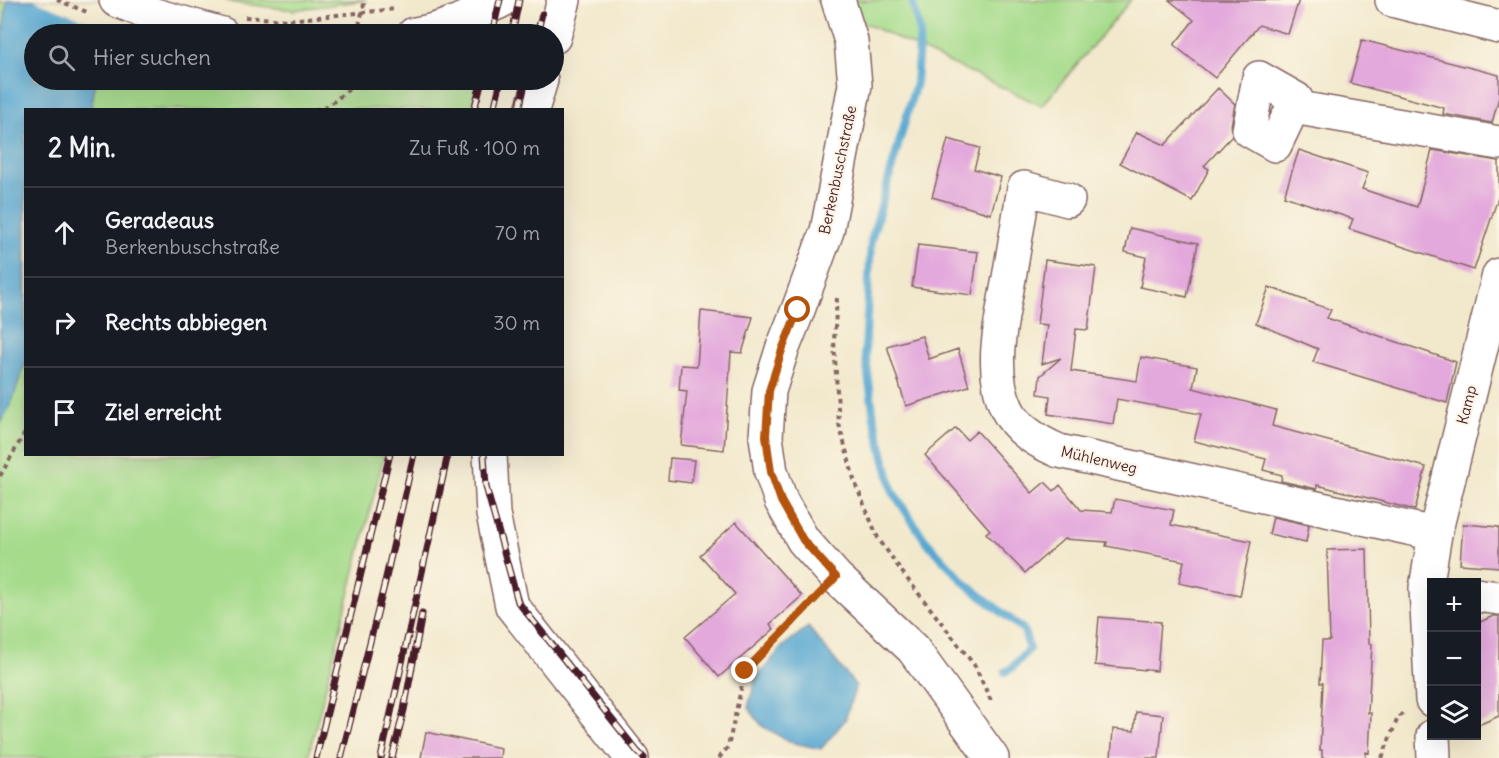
<!DOCTYPE html>
<html lang="de">
<head>
<meta charset="utf-8">
<style>
  :root { --surface:#171b24; --page:#20242c; --text:#f1f3f6; --muted:#9ea1a6; --line:#363941 }
  body { margin:0; font-family:Delius,sans-serif; background:var(--page); color:var(--text) }
  .controls { position:absolute; right:18px; bottom:18px; display:grid; overflow:hidden; border-radius:0px; box-shadow:0 6px 24px #0002 }
  .controls button { width:54px; height:54px; display:grid; place-items:center; padding:0; border:0; border-bottom:2px solid var(--line); background:var(--surface); color:var(--text); font:30px sans-serif }
  .stop { position:absolute; width:18px; height:18px; margin:-14px; border:4px solid #b45309; border-radius:50%; background:#fff }
  .stop.end { background:#b45309; border-color:#fff; box-shadow:0 2px 6px #0008 }
  .list { margin:0; padding:0; list-style:none }
  h2 { display:flex; justify-content:space-between; align-items:center; height:78px; margin:0; padding:0 24px; font-size:26px }
  h2 small { font-size:20px; font-weight:400; color:var(--muted) }
  .list li { display:grid; grid-template-columns:39px 1fr auto; gap:18px; align-items:center; box-sizing:border-box; height:90px; padding:0 24px; border-top:2px solid var(--line) }
  .list b { display:block; font-size:22px; white-space:nowrap }
  .list p { margin:0; font-size:20px; white-space:nowrap; color:var(--muted) }
  .list em { font-size:20px; font-style:normal; color:var(--muted) }
  .icon { flex:none; width:33px; height:33px; fill:none; stroke:currentColor; stroke-width:2; stroke-linecap:round; stroke-linejoin:round }
  .map { position:relative; flex:none; width:1499px; height:758px; overflow:hidden }
  .search { position:absolute; background:var(--surface); box-shadow:0 6px 24px #0002; left:24px; top:24px; width:540px; height:66px; display:flex; align-items:center; gap:15px; box-sizing:border-box; padding:0 21px; border-radius:33px; color:var(--muted); font-size:22px }
  .panel { position:absolute; background:var(--surface); box-shadow:0 6px 24px #0002; left:24px; top:108px; width:540px; height:348px; border-radius:0px }
  .map>svg:first-child { display:block }
  .green { fill:#a5db8b; stroke:#787d5b; stroke-width:1.5 }
  .water { fill:#57a7d1; stroke:#50637e; stroke-width:1.5 }
  .pier { fill:#f2e9cd }
  .lines { fill:none; stroke-linecap:round; stroke-linejoin:round }
  .stream { stroke:#57a7d1; stroke-width:8 }
  .building { fill:#e3a8dc }
  .minor-casing { stroke:#856664; stroke-width:36 }
  .path { stroke:#856664; stroke-width:4; stroke-dasharray:4.5 4.5; stroke-linecap:butt }
  .minor { stroke:#fff; stroke-width:33 }
  .rail-casing { stroke:#4a1f2b; stroke-width:7 }
  .rail { stroke:#fcf5e5; stroke-width:4.5; stroke-dasharray:14; stroke-linecap:butt }
  .route { stroke:#b45309; stroke-width:8 }
  .labels { text-anchor:middle; stroke-width:4.5; stroke-linejoin:round; paint-order:stroke }
  .street-label { font-size:15px; fill:#4a1f2b; stroke:#fcf5e5 }
</style>
</head>
<body>
<div class="map">
<svg width="1499" height="758" viewBox="0 0 1499 758">
  <rect width="100%" height="100%" fill="#fcf5e5"/>
  <filter id="ink" filterUnits="userSpaceOnUse"><feTurbulence type="fractalNoise" baseFrequency=".0167" numOctaves="2"/><feDisplacementMap in="SourceGraphic" scale="12" xChannelSelector="R" yChannelSelector="G"/><feConvolveMatrix kernelMatrix="1 2 1 2 8 2 1 2 1" color-interpolation-filters="sRGB"/></filter>
  <filter id="wash" filterUnits="userSpaceOnUse"><feTurbulence type="fractalNoise" baseFrequency=".008" numOctaves="4" result="noise"/><feDisplacementMap in="SourceGraphic" scale="24" xChannelSelector="R" yChannelSelector="G"/><feGaussianBlur stdDeviation="1.35" result="paint"/><feColorMatrix in="noise" values="0 0 0 0 0 0 0 0 0 0 0 0 0 0 0 0 0 1.4 0 .05"/><feComposite in="paint" operator="in"/></filter>
  <g filter="url(#wash)">
    <rect width="100%" height="100%" fill="#f2e9cd"/>
    <path class="green" d="M225,0H367L294,10L235,3Z
      M815,0H1131L1042,106Z
      M0,1L103,34H34V80H284L318,86L341,80H479L471,109L26,110V454L384,455L308,758H0Z"/>
    <path class="water" d="M7,0H111L104,34H34V80H96L91,109L26,110L25,363L13,399L0,425V57Z
      M808,627L856,686L845,720L821,749L790,742L762,726L748,707L756,678L783,646Z"/>
    <path class="pier" d="M34,0H114L108,29Z"/>
    <g class="lines">
      <path class="stream" d="M912,0L920,32L916,83L871,241L865,351L874,418L893,492L925,540L966,584L1024,630L1029,649L1012,668L1005,672"/>
    </g>
    <g id="blocks">
      <path class="building" d="M1169,0H1299L1288,34L1259,25L1215,78L1174,45L1194,20Z
        M1362,40L1499,75V97L1492,123L1443,114L1444,108L1350,83Z
        M1218,88L1235,104L1231,126L1232,136L1204,166L1209,169L1192,201L1120,163L1137,132L1165,145Z
        M948,139L980,148L974,169L1001,177L991,214L932,197Z
        M1299,150L1368,173L1362,189L1417,207L1432,150L1499,161V195L1474,270L1349,229L1353,219L1284,196Z
        M1130,228L1198,243L1187,297L1140,287L1146,257L1125,252Z
        M918,245L978,252L972,295L912,287Z
        M1045,260L1096,267L1088,330L1076,329L1071,371L1137,381L1141,357L1197,367L1193,388L1276,410L1272,426L1426,467L1415,510L1317,485V489L1281,481L1282,475L1263,470L1266,459L1194,441L1201,414L1117,399L1113,424L1048,414L1050,396L1038,394L1040,376L1061,358L1042,364L1047,325L1037,324Z
        M1269,287L1331,310L1327,318L1456,362L1447,403L1313,362L1318,349L1256,323Z
        M701,311L753,317L742,353L731,352L724,450L681,445L687,391L679,390L681,365L697,366Z
        M922,336L929,359L958,349L969,386L906,406L887,346Z
        M956,428L967,440L977,431L1032,493L1045,482L1054,491L1060,485L1081,510L1112,512L1115,499L1174,510L1171,525L1251,541L1240,596L1179,583L1184,561L1106,546L1107,542L1064,539L1025,573L986,533L990,530L925,455Z
        M670,458L694,460L691,483L668,480Z
        M1273,517L1309,525L1306,542L1269,534Z
        M736,522L802,596L770,624L774,629L719,677L685,637L735,594L700,555Z
        M1463,524L1499,527V567L1460,564Z
        M1367,549L1369,644H1372L1368,713H1371L1369,753L1366,752V758H1322V750H1320L1323,683H1320L1322,641H1330L1327,550Z
        M1493,616H1499V716L1476,726V624Z
        M1099,617L1161,622L1157,671L1095,665Z
        M1136,712L1163,715L1159,758H1111L1113,729L1134,731Z
        M426,732L501,748L500,758H421Z"/>
    </g>
  </g>
  <g filter="url(#ink)">
    <use href="#blocks" fill-opacity="0" stroke="#856664" stroke-width="1.5"/>
    <g class="lines">
      <g class="minor-casing">
        <path id="minor" d="M116,0L151,14L222,34
          M838,0L851,41L855,85L827,231L798,310L782,350L769,391L766,437L771,472L781,501L803,540L836,577L913,649L992,758
          M1392,0L1499,27
          M414,34C446,30 474,14 503,0
          M554,37L564,0
          M1259,78L1296,99L1293,107L1275,145L1249,130Z
          M1293,107L1499,143
          M532,110L541,80
          M1068,200L1024,188C1019,218 1014,248 1009,278C1002,319 988,369 1007,409C1017,430 1038,442 1059,451L1435,534
          M490,454L493,514L512,606L632,758
          M1476,595L1499,598
          M1432,700L1426,588L1435,534L1499,275
          M1433,736L1434,758"/>
      </g>
      <path class="path" d="M57,0L87,12
        M245,17L288,20L396,9
        M357,34L365,0
        M315,110L328,106L348,90L351,80
        M837,298L834,341L839,424L855,483L878,538L905,576L975,666L992,703
        M0,476L26,431
        M719,758L728,747L745,671L817,598
        M1382,758L1397,720L1405,710"/>
      <use href="#minor" class="minor"/>
      <g class="rail-casing">
        <path id="rail" d="M492,34L500,0
          M512,34L519,0
          M537,34L542,14
          M474,110L482,80
          M494,110L501,80
          M519,110L526,80
          M484,454L486,487L518,602L637,751L644,758
          M316,758L390,454
          M341,758L385,582L414,454
          M381,758L448,454
          M392,758L404,710L422,614"/>
      </g>
      <use href="#rail" class="rail"/>
    </g>
  </g>
  <g class="lines" filter="url(#ink)">
    <path class="route" d="M745,671L836,577L803,540L781,501L771,472L766,436L769,391L782,350L798,310"/>
  </g>
  <g class="labels">
    <g class="street-label">
      <text transform="translate(838 170) rotate(-78)" y="5">Berkenbuschstraße</text>
      <text transform="translate(1467 405) rotate(-76)" y="5">Kamp</text>
      <text transform="translate(1099 460) rotate(13)" y="5">Mühlenweg</text>
    </g>
  </g>
</svg>
<div class="controls">
<button>+</button>
<button>−</button>
<button><svg class="icon" aria-label="layers" viewBox="0 0 24 24"><path d="M12 4l9 5-9 5-9-5zM3 14l9 5 9-5"/></svg></button>
</div>
<div class="stop" style="left:798px;top:310px"></div>
<div class="stop end" style="left:745px;top:671px"></div>
<div class="search"><svg class="icon" aria-label="search" viewBox="0 0 24 24"><circle cx="10" cy="10" r="6"/><path d="M15 15l6 6"/></svg>Hier suchen</div>
<section class="panel">
<h2>2 Min.<small>Zu Fuß · 100 m</small></h2>
<ul class="list">
<li><svg class="icon" aria-label="ahead" viewBox="0 0 24 24"><path d="M12 20V5M6 11l6-6 6 6"/></svg><div><b>Geradeaus</b><p>Berkenbuschstraße</p></div><em>70 m</em></li>
<li><svg class="icon" aria-label="right" viewBox="0 0 24 24"><path d="M7 20v-9h11M14 6l5 5-5 5"/></svg><div><b>Rechts abbiegen</b></div><em>30 m</em></li>
<li><svg class="icon" aria-label="arrive" viewBox="0 0 24 24"><path d="M6 21V4h12l-3 4 3 4H6"/></svg><div><b>Ziel erreicht</b></div></li>
</ul>
</section>
</div>
</body>
</html>
